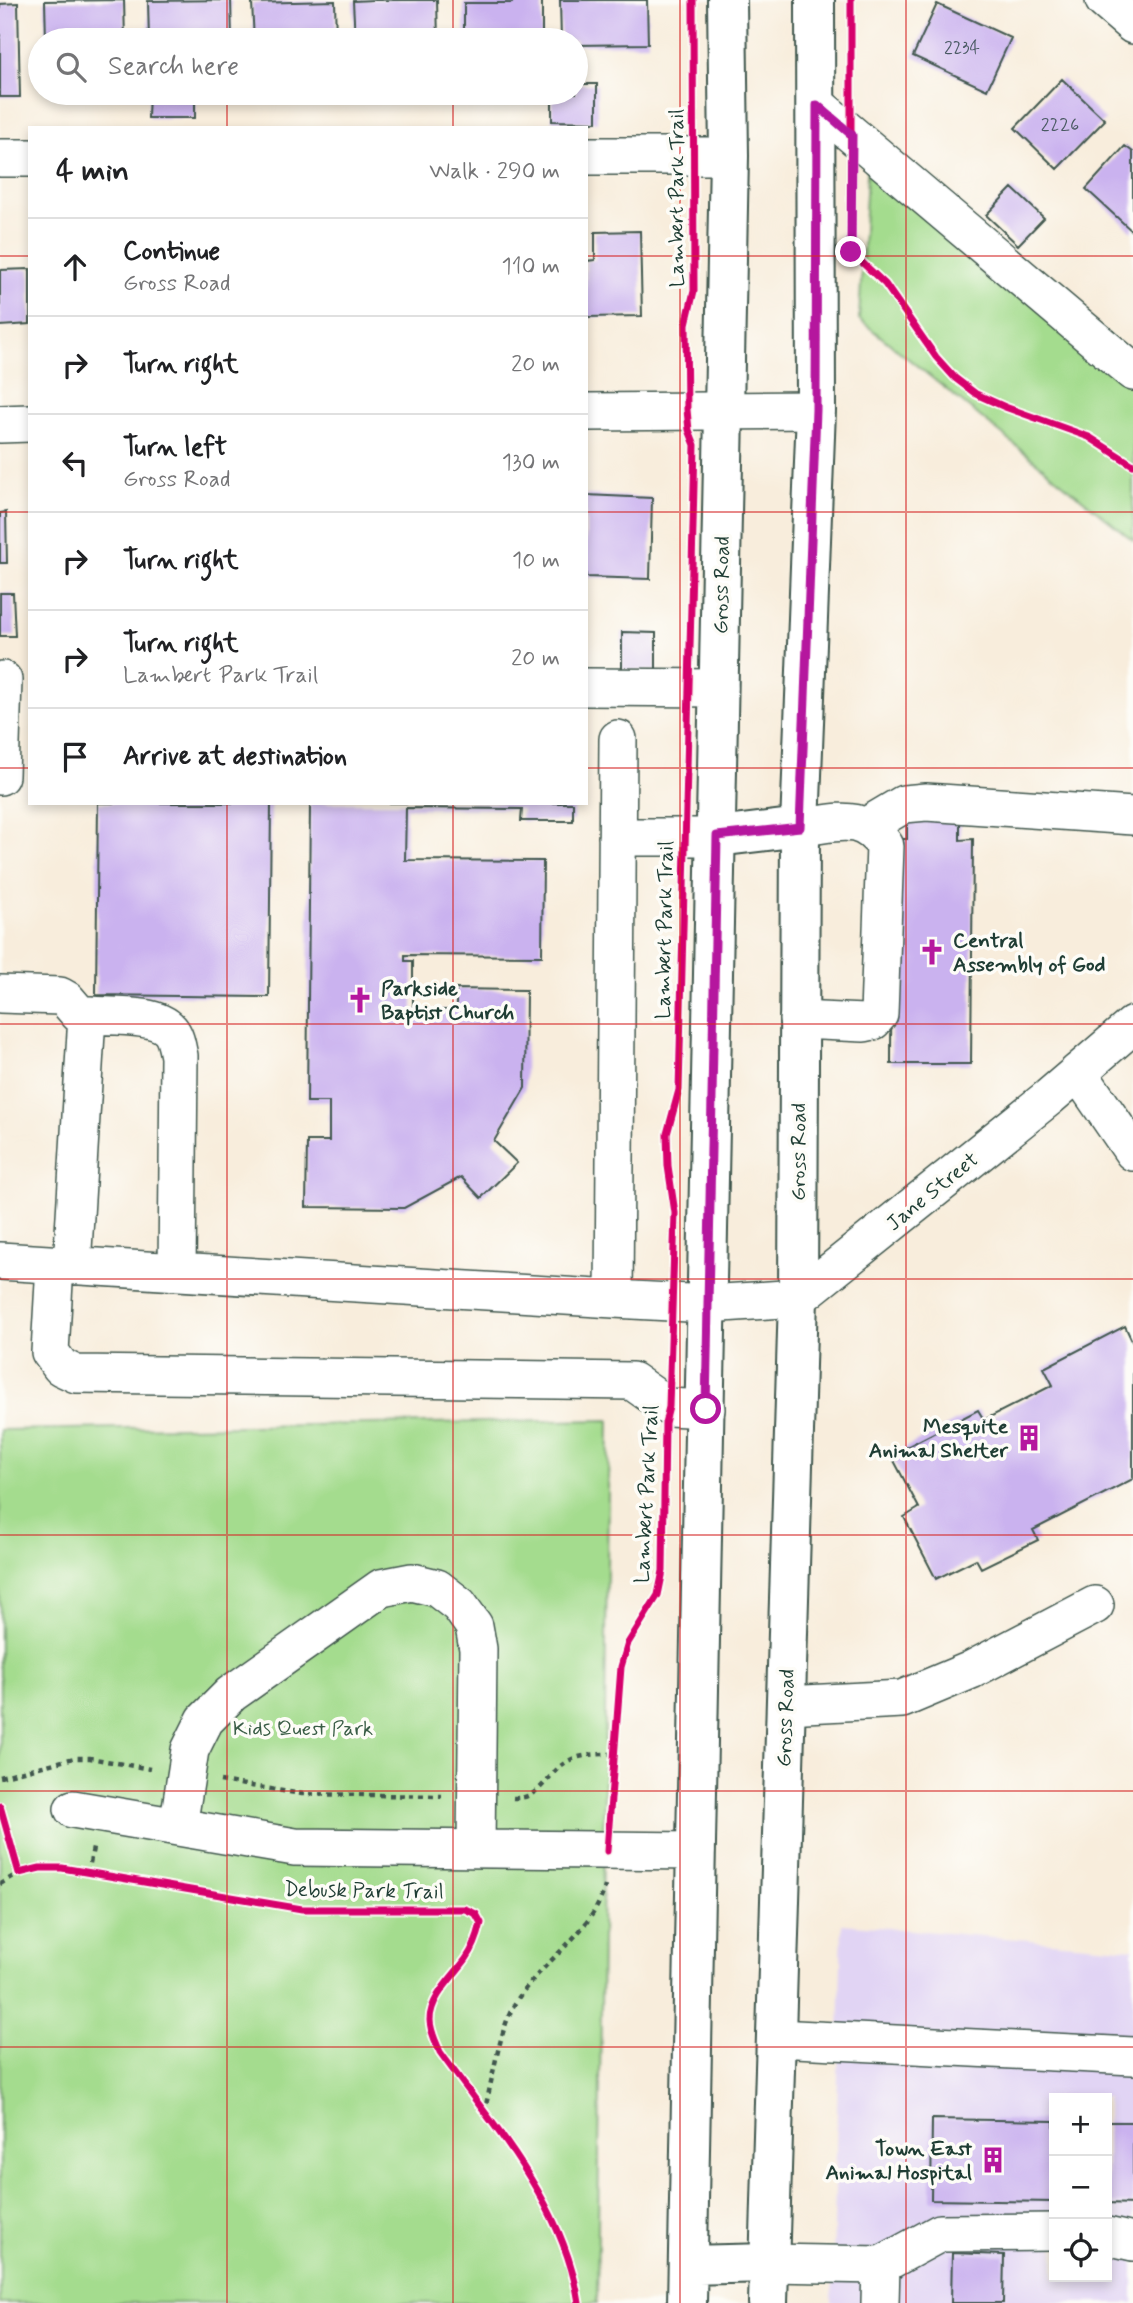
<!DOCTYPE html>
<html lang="en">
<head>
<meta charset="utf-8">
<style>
  :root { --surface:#fff; --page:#f6f6f6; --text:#202124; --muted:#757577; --line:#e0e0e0 }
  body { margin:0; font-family:Mynerve,sans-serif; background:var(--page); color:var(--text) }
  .controls { position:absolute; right:21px; bottom:21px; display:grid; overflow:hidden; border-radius:0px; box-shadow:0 4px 10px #0003 }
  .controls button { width:63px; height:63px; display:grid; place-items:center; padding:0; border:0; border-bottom:2px solid var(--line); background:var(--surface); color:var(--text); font:35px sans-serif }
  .stop { position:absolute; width:21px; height:21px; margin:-16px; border:5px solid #b5179e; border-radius:50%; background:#fff }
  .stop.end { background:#b5179e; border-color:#fff; box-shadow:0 2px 7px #0008 }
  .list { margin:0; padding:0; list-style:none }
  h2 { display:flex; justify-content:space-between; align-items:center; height:91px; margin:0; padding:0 28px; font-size:30px }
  h2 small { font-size:23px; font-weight:400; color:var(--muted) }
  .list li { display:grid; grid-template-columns:46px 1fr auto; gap:21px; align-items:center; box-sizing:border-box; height:98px; padding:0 28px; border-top:2px solid var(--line) }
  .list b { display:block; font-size:26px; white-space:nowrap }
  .list p { margin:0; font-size:23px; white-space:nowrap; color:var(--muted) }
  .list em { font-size:23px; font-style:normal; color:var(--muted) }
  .icon { flex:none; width:38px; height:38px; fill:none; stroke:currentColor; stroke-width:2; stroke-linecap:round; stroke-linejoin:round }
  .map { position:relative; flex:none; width:1133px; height:2303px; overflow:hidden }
  .search { position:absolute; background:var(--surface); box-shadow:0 4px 10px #0003; left:28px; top:28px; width:560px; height:77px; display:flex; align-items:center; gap:18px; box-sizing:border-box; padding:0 24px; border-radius:38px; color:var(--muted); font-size:26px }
  .panel { position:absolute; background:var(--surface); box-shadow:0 4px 10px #0003; left:28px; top:126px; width:560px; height:679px; border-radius:0px }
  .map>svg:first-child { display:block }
  .built { fill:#e1d4f4; fill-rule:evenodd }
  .green { fill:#a4dc8e; stroke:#628c61; stroke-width:2 }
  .building { fill:#cab2ef }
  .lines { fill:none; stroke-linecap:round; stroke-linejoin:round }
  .minor-casing { stroke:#40574d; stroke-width:40 }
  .major-casing { stroke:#40574d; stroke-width:42 }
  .path { stroke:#40574d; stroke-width:4.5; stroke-dasharray:5 5; stroke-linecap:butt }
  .minor { stroke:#fff; stroke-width:37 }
  .major { stroke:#fff; stroke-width:38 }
  .cycleway-casing { stroke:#fdfcf7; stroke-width:11 }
  .cycleway { stroke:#d6006c; stroke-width:7 }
  .route { stroke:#b5179e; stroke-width:9 }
  .grid { fill:none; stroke:#d62828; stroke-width:2; stroke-opacity:0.55 }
  .labels { text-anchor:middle; stroke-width:7; stroke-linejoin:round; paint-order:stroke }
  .number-label { font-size:18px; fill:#4a5a63 }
  .street-label { font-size:21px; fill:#1f3d34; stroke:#fdfcf7 }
  .poi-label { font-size:21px; font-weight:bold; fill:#1f3d34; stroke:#fdfcf7; text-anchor:start }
  .park-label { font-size:21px; fill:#3a5d46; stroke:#fdfcf7 }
</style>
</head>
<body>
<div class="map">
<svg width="1133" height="2303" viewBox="0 0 1133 2303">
  <rect width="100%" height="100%" fill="#fdfcf7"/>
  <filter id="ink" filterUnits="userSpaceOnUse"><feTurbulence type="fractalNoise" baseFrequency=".0143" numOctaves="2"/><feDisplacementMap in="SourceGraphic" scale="14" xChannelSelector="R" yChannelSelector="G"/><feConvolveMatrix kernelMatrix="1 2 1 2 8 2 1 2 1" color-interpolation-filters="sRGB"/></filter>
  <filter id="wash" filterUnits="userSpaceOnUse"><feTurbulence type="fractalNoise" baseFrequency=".00686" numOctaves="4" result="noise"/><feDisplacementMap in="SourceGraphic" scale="28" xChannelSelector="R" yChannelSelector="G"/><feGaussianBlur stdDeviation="1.57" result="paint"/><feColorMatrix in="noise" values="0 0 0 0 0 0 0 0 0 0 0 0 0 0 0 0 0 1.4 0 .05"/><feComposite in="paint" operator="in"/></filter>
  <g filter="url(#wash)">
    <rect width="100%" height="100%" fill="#f8eddc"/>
    <path class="built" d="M842,1924L1133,1949V2303H832ZM1054,2098H1107V2277H1054Z"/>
    <path class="green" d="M868,158L1133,384V540L859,319Z
      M609,1420L597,2303H0V1430Z"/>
    <g id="blocks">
      <path class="building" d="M124,0L125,40H46L45,1Z
        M231,0L232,40H149L148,1Z
        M373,0H437L438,40H355L353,1Z
        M513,0H542V40H464V3H512Z
        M560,0H647L648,44L576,45V40H561Z
        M335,1L336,40H254L252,3Z
        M18,3L20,97H0V4Z
        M937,4L1011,38L987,90L913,56Z
        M1062,79L1105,120L1057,169L1015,128Z
        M576,84H597V122L552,121V93H576Z
        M149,93H195V118H148Z
        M1125,146L1133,152V232L1086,189Z
        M1012,188L1044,218L1018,245L986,215Z
        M640,231L642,316L586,317V261L595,260V232Z
        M30,269V324L0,326V270Z
        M586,495L652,498L650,579L586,577Z
        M6,512L7,563H0V513Z
        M0,593H13L15,636H0Z
        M622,632L656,633V671L622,670Z
        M98,803H271L269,997L96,995Z
        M310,803H573V821H521L522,809L406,808L405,860L543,861L542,956L405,955V961H413V1010H456V989L526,990L525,1088L494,1141L517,1163L481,1198L461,1177L404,1208L306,1207L307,1141H329V1102H307Z
        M907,816H960V840L973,839L971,1064H891L892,839H907Z
        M1125,1326L1133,1343V1479L1033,1530L1038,1540L981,1568L976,1559L936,1579L904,1517L919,1508L891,1455L978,1410L984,1420L1053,1385L1044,1368Z
        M932,2119L1054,2121V2202L931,2200Z
        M1107,2122H1133V2204L1107,2203Z
        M952,2253L1004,2255L1003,2303H951Z"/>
    </g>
  </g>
  <g filter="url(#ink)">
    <use href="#blocks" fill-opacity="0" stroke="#40574d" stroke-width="2"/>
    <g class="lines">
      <g class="minor-casing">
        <path id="minor" d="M1104,0L1133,25
          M817,105L1133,372
          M586,156H729
          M0,158H30
          M586,412L816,410
          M0,424L30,423
          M586,687L719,688
          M0,776L3,680
          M867,826L904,804L926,802L1133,816
          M617,837H717
          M0,994L60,996L67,1000L79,1014C102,1018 154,1011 170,1030C176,1037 177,1048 179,1056L177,1272
          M798,1020L864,1023L873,1021L879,1014L885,846C861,811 837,824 800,827
          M1078,1072L1133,1152
          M0,1261L614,1299L708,1304L798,1298L1048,1098L1133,1025
          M55,1265L50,1352L61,1367L76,1374L632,1381L669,1407L706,1409
          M72,1266L87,1016
          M614,1299L618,739
          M786,1705L902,1699L971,1670L1095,1605
          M73,1809L295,1847L696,1851
          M178,1827L190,1750L205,1720L231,1694L381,1588L412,1582L437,1588L459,1605L474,1626L478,1649L476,1849
          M776,2038L1133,2056
          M1107,2236L1133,2242
          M769,2263L881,2265L880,2303
          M881,2265L940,2233L1054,2232"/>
      </g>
      <g class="major-casing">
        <path id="major" d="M717,837L800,827
          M688,2265L769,2263
          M687,2303L729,156L727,0
          M768,2303L798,1298L800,827L816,410L815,0"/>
      </g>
      <path class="path" d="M0,1777L74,1758H90L150,1769
        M220,1781L302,1794L442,1796
        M513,1798C542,1800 548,1770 570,1760C584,1754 599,1754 614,1754
        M88,1873L93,1848
        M0,1884L19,1873
        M484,2113C492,2082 499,2032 514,2005C538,1963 593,1934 605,1886"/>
      <use href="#minor" class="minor"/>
      <use href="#major" class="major"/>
      <g class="cycleway-casing">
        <path id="cycleway" d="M851,0V252L885,284L936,357L955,378L976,394L1005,407L1089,437L1133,465
          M0,1806L19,1873L40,1868H62L302,1909H465L476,1914L481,1923C478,1936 474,1948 466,1959C453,1977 430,1997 430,2020C430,2031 436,2042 440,2052C496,2130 564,2204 579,2303
          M607,1851L621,1667L628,1643L658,1595L663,1571L665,1423L669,1407L675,1213L668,1166L667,1134L679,1090L695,445L689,430L687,410L686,324L694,291L693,0"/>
      </g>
      <use href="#cycleway" class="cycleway"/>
    </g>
  </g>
  <g class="lines" filter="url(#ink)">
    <path class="route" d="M706,1409L717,836L800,827L816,410L817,105L852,135L851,252"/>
  </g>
  <path class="grid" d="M227,0V40M453,0V40M680,0V2303M906,0V2303M227,93V128M453,93V128M0,256H30M586,256H1133M0,512H30M586,512H1133M0,768H30M586,768H1133M227,803V2303M453,803V2303M0,1024H1133M0,1279H1133M0,1535H1133M0,1791H1133M0,2047H1133"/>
  <defs>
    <g id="church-bare" transform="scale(2.1)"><path d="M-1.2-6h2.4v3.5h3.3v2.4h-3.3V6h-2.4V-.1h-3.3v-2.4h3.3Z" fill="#b5179e" stroke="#fdfcf7" stroke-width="2.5" paint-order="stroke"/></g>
    <g id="building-bare" transform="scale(2.1)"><path d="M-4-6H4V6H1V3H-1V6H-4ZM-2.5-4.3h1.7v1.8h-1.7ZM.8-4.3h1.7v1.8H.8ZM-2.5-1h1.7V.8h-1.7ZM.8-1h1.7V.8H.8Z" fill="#b5179e" stroke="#fdfcf7" stroke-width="2.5" paint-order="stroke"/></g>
  </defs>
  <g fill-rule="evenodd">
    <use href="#church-bare" x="932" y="952"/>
    <use href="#church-bare" x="360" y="1000"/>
    <use href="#building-bare" x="1029" y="1438"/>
    <use href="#building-bare" x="993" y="2160"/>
  </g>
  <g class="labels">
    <g class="number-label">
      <text x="962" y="53">2234</text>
      <text x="1060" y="130">2226</text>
    </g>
    <g class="street-label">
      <text transform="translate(676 198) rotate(-90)" y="7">Lambert Park Trail</text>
      <text transform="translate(721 585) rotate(-89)" y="7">Gross Road</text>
      <text transform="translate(664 930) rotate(-89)" y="7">Lambert Park Trail</text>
      <text transform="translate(798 1152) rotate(-90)" y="7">Gross Road</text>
      <text transform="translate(932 1191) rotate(-39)" y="7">Jane Street</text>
      <text transform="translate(646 1494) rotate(-87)" y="7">Lambert Park Trail</text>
      <text transform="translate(785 1718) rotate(-88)" y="7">Gross Road</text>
      <text transform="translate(364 1890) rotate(1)" y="7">Debusk Park Trail</text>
    </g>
    <g class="poi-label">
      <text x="953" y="947">Central<tspan x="953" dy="24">Assembly of God</tspan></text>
      <text x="381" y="995">Parkside<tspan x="381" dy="24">Baptist Church</tspan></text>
      <text x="1008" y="1433" text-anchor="end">Mesquite<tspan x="1008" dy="24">Animal Shelter</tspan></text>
      <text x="972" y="2155" text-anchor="end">Town East<tspan x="972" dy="24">Animal Hospital</tspan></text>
    </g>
    <g class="park-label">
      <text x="303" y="1735">Kids Quest Park</text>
    </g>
  </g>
</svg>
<div class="controls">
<button>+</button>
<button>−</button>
<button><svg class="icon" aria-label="locate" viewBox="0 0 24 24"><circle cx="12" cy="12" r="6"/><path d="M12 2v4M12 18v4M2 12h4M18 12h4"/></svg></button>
</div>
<div class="stop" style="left:706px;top:1409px"></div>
<div class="stop end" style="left:851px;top:252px"></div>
<div class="search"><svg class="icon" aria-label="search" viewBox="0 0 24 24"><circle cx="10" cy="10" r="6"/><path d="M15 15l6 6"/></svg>Search here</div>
<section class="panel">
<h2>4 min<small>Walk · 290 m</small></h2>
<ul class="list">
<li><svg class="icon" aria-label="ahead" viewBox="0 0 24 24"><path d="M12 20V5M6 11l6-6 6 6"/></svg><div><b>Continue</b><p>Gross Road</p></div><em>110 m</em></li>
<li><svg class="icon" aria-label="right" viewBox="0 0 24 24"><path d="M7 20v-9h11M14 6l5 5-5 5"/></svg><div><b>Turn right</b></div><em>20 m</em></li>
<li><svg class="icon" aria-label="left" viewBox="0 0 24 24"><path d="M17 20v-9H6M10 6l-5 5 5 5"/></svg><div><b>Turn left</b><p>Gross Road</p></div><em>130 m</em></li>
<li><svg class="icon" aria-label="right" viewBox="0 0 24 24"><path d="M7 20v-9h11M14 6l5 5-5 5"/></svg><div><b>Turn right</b></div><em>10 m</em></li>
<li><svg class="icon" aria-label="right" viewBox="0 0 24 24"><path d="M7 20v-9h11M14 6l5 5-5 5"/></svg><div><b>Turn right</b><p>Lambert Park Trail</p></div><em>20 m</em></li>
<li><svg class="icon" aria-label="arrive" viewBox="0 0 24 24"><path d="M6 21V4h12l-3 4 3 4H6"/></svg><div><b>Arrive at destination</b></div></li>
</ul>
</section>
</div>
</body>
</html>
